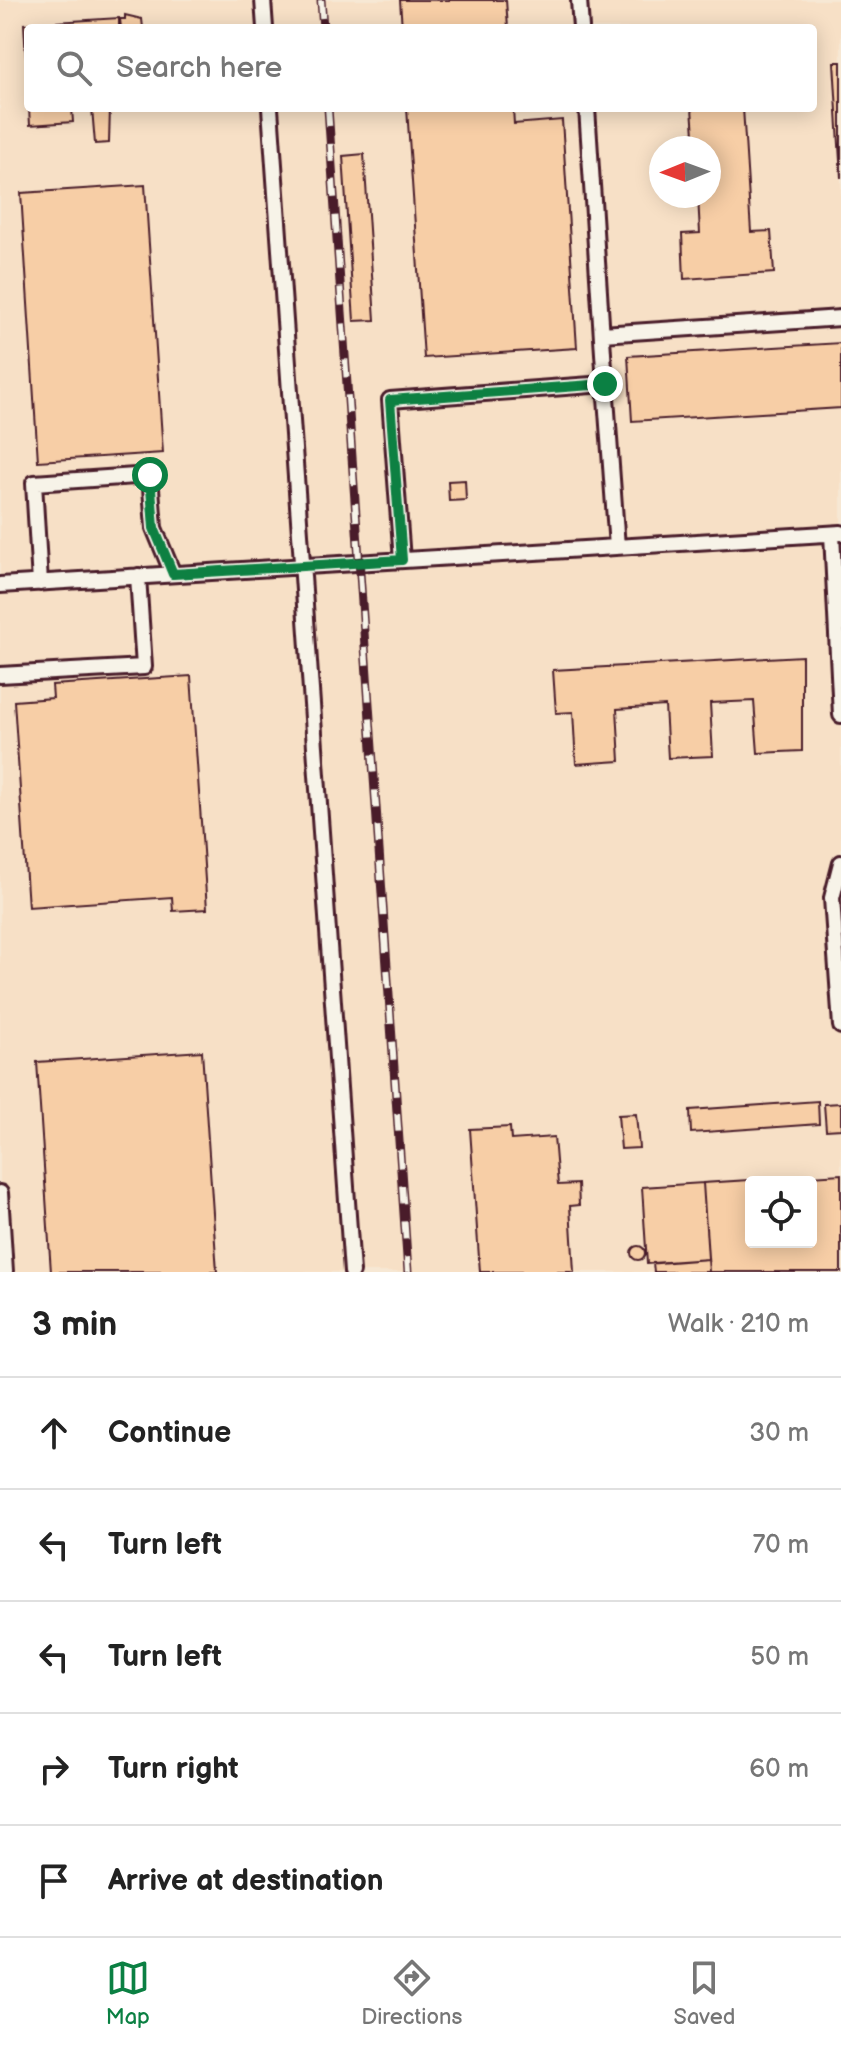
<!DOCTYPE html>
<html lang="en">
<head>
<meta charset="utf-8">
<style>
  :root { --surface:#fff; --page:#f6f6f6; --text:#222; --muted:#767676; --line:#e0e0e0; --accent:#0b8043 }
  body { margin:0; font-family:"Balsamiq Sans",sans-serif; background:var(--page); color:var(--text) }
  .controls { position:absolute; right:24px; bottom:24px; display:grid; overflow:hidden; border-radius:8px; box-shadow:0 4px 20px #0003 }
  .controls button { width:72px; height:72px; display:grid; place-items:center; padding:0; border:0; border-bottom:2px solid var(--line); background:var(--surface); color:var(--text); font:40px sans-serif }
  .compass { position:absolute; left:649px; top:136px; width:72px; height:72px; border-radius:50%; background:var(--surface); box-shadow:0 4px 20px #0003; rotate:269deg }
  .stop { position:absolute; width:24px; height:24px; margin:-18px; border:6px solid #0b8043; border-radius:50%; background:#fff }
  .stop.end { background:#0b8043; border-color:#fff; box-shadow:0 2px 8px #0008 }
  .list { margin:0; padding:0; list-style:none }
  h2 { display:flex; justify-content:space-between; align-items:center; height:104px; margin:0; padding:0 32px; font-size:34px }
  h2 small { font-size:26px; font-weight:400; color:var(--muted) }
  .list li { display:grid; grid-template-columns:52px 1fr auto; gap:24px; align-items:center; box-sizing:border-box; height:112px; padding:0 32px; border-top:2px solid var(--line) }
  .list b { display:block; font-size:30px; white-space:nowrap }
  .list em { font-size:26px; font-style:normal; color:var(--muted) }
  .icon { flex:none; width:44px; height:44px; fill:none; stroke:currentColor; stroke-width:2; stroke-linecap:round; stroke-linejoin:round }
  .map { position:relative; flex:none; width:841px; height:1272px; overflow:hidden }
  .search { position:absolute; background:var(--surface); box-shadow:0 4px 20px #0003; left:24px; right:24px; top:24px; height:88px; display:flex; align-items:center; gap:20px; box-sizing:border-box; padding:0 28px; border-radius:8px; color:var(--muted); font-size:30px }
  .sheet { height:664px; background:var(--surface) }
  nav { display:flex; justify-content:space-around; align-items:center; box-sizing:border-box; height:112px; border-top:2px solid var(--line); background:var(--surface); font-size:22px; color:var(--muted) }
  nav a { display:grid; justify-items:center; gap:4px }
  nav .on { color:var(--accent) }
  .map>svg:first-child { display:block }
  .built { fill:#f7e0c6; fill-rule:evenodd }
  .building { fill:#f7cea6; stroke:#4a1f2b; stroke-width:2; fill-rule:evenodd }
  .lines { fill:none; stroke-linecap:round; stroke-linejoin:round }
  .service-casing { stroke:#4a1f2b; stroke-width:20 }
  .service { stroke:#f7f3e8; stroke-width:14 }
  .rail-casing { stroke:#4a1f2b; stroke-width:9 }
  .rail { stroke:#f7f3e8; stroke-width:6; stroke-dasharray:18; stroke-linecap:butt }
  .route { stroke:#0b8043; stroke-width:10 }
</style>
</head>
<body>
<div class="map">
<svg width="841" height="1272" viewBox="0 0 841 1272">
  <rect width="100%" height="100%" fill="#f7e8d4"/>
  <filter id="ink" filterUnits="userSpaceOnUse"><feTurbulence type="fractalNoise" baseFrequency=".0125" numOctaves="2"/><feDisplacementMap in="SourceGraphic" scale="16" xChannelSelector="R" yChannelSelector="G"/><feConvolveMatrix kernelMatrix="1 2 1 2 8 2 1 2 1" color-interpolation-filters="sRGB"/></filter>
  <g filter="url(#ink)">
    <path class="built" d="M0,0H841V1272H0ZM28,28H813V108H28ZM661,148H709V196H661ZM751,1182H811V1242H751Z"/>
    <path class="building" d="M400,0H506L508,28H402Z
      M125,15L142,19L143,28H121L120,19H125Z
      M119,18V28H28V92L24,24Z
      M834,62H841V178Z
      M29,108H72L73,122L30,125Z
      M92,108H110L109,143L95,144Z
      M407,108H513L514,124L562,120L577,348L424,358Z
      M692,108H743L751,232L771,231L774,273L684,279L682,234L700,233L698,196H709V148H695Z
      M364,154L375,320L354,321L343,156Z
      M145,185L163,453L38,461L21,193Z
      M841,343V408L632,421L628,356Z
      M465,480L466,500L449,501L448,481Z
      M802,656V751L758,753L754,701L710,703L713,756L668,758L665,706L617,709L620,761L576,764L573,712L556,713L553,670Z
      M191,676L207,909L173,911L172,897L28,907L14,701L53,698L52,685Z
      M202,1051L217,1272H51L37,1062Z
      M818,1101L819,1124L691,1133L690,1110Z
      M841,1103V1129L826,1130L824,1104Z
      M636,1114L639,1148L621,1149L618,1115Z
      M510,1127L511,1140L554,1137L558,1185L578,1184L579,1205L570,1206L574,1272H480L470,1129Z
      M841,1174V1272H709L703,1183ZM751,1182H811V1242H751Z
      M703,1183L708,1259L647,1264L642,1187Z
      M631 1253a7 7 0 1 1 14 0a7 7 0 1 1-14 0Z
      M708,1259L709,1272H654L653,1263Z"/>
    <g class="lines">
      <g class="service-casing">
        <path id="service" d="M263,0L265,28
          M579,0L581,28
          M270,108L352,1272
          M587,108L605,384
          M602,334L841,318
          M832,534L841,715
          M402,560L390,400L605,384L617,547
          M40,583L34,483L150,475L154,528L173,574
          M0,585L841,533
          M0,675L144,667L138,576
          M841,863L832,898L841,1026
          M0,1193L5,1272"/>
      </g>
      <use href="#service" class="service"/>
      <g class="rail-casing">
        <path id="rail" d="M321,0L323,28
          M328,108L408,1272"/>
      </g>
      <use href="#rail" class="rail"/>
    </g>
  </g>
  <g class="lines" filter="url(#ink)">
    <path class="route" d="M150,475L154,528L173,574L402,560L390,400L605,384"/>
  </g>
</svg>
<div class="controls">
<button><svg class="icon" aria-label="locate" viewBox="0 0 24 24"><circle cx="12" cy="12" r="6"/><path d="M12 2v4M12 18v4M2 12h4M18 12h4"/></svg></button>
</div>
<svg class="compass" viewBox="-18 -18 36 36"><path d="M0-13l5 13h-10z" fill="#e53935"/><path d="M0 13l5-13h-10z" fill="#767676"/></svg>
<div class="stop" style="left:150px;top:475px"></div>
<div class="stop end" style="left:605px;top:384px"></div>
<div class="search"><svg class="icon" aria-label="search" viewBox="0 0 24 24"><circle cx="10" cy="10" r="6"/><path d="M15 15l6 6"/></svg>Search here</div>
</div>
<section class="sheet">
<h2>3 min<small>Walk · 210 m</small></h2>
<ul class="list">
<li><svg class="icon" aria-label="ahead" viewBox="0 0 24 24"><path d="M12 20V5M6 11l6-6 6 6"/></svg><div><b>Continue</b></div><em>30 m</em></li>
<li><svg class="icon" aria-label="left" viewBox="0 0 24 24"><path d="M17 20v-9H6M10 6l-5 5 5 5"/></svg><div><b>Turn left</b></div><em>70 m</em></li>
<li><svg class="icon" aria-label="left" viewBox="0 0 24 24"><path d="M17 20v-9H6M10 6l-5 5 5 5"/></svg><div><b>Turn left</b></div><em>50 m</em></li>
<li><svg class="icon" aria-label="right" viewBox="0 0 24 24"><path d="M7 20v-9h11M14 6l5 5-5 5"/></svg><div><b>Turn right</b></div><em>60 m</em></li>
<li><svg class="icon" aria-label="arrive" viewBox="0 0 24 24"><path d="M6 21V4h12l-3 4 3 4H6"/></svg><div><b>Arrive at destination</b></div></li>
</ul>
</section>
<nav>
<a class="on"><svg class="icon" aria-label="map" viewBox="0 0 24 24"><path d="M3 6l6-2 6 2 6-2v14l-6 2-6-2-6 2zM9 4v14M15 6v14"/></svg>Map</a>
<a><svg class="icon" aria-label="directions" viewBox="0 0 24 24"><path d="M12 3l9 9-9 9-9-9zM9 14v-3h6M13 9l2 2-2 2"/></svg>Directions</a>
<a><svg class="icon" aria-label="saved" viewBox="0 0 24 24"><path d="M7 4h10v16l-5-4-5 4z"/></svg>Saved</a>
</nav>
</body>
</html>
